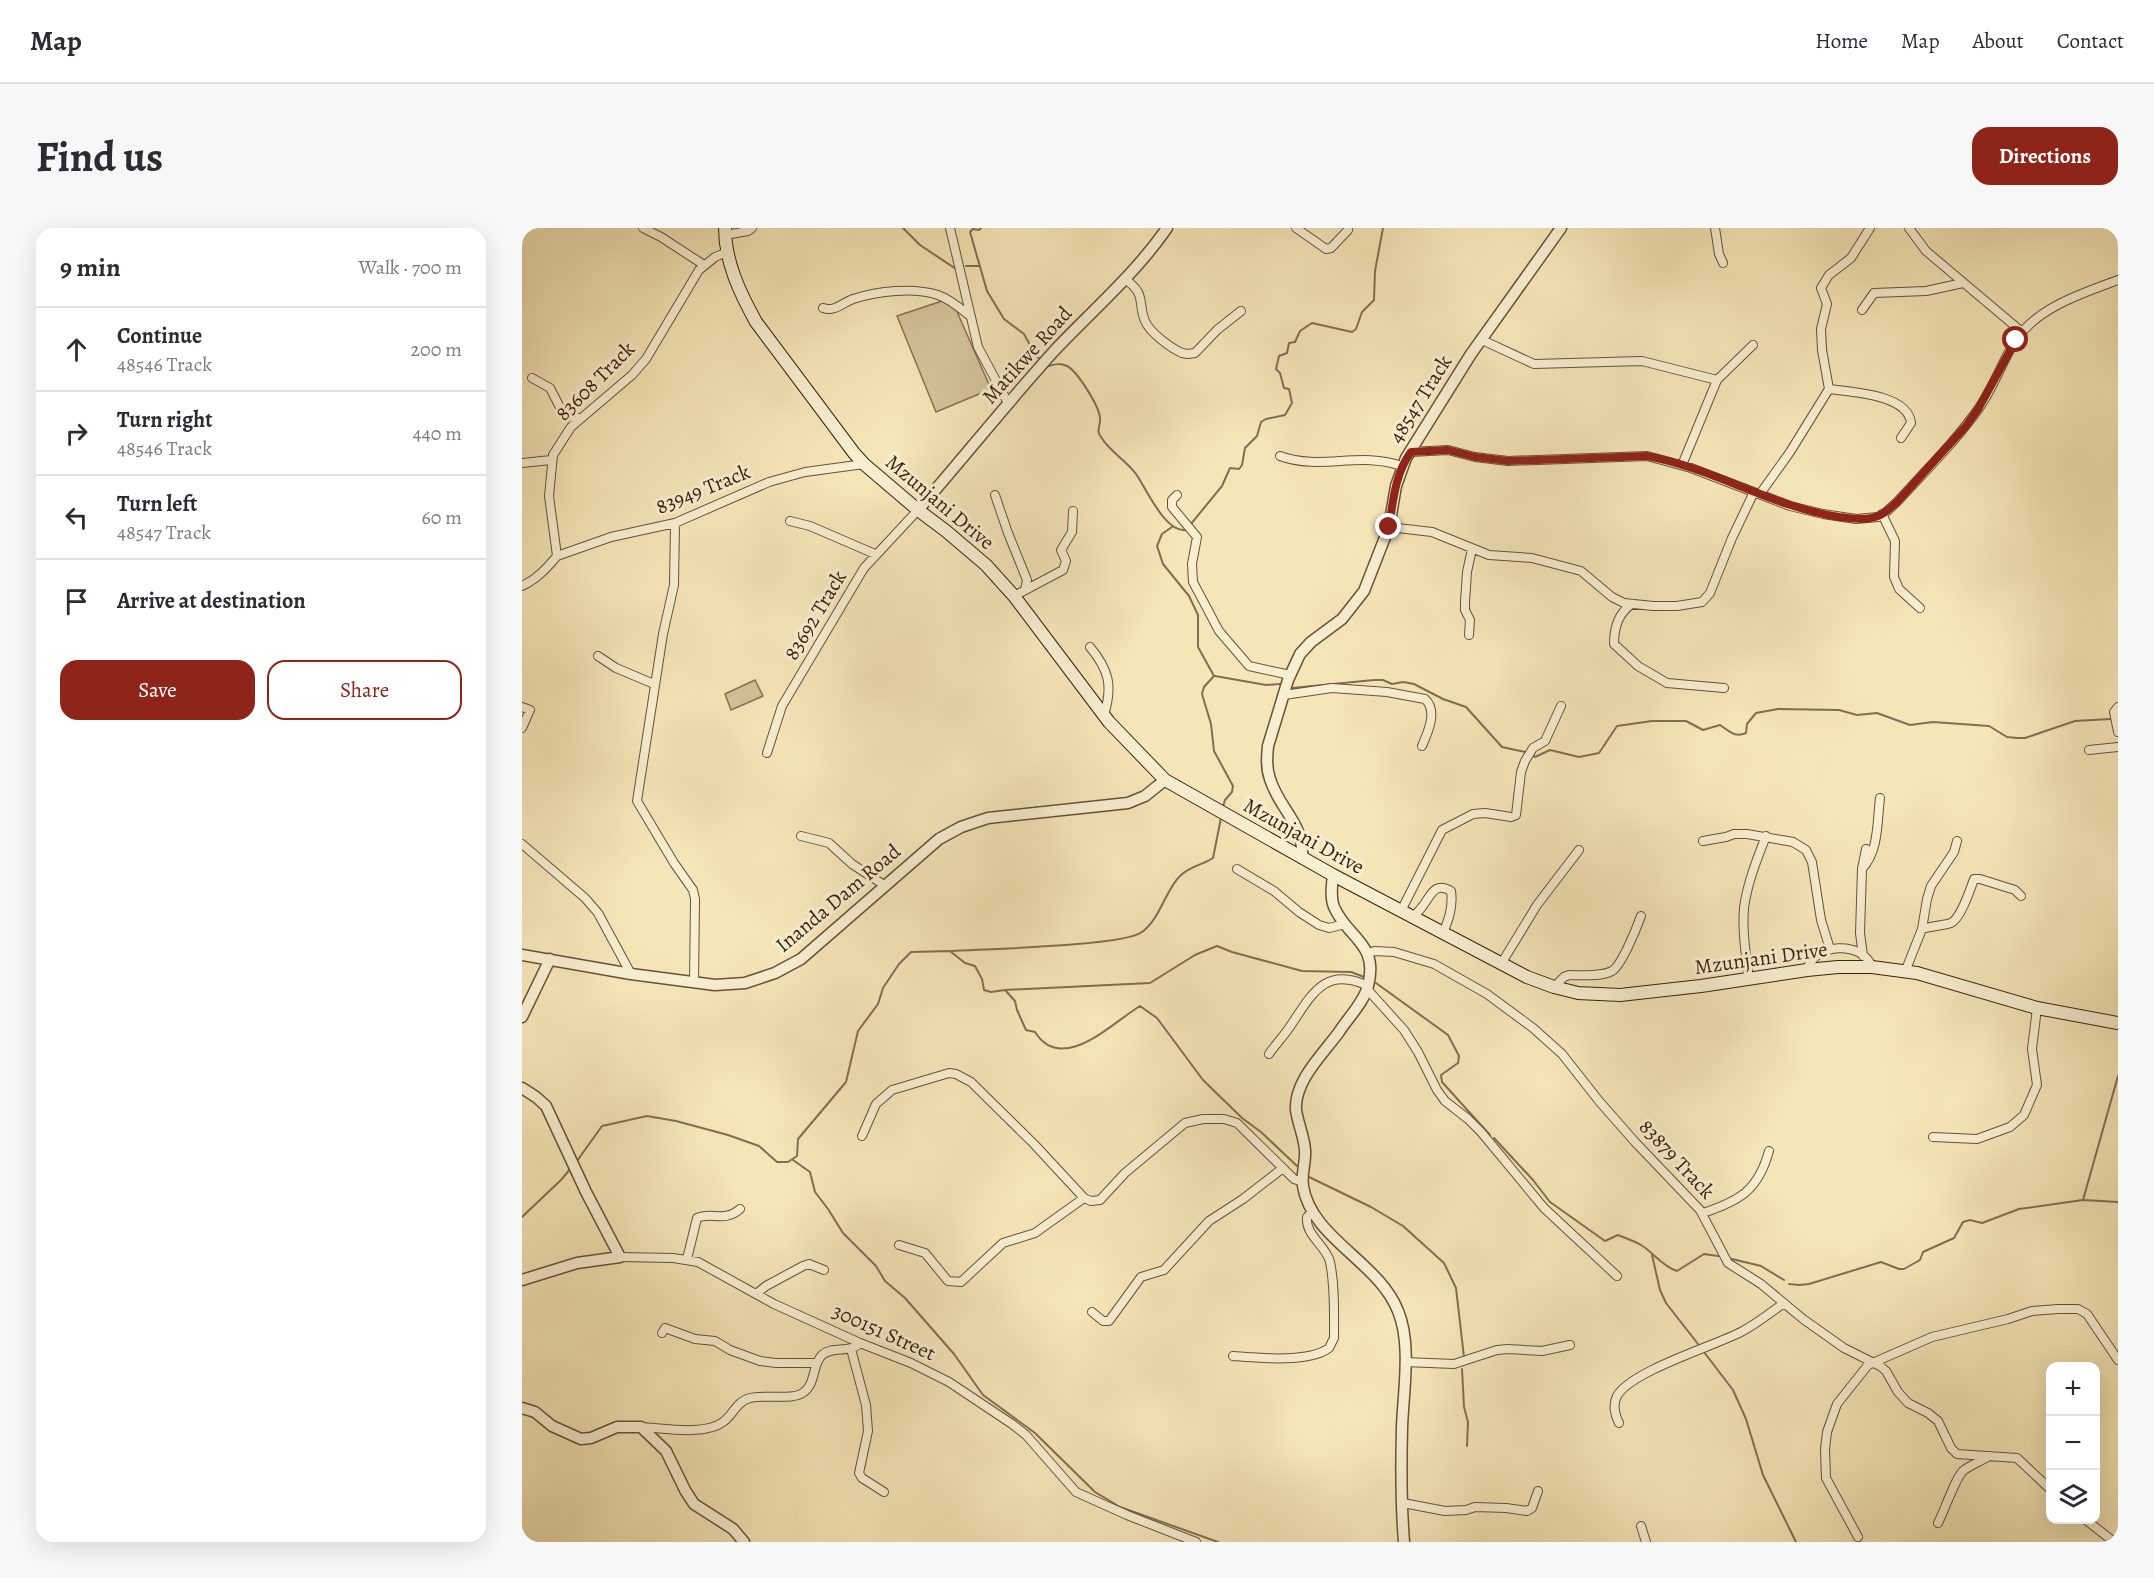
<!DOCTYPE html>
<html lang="en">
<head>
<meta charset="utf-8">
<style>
  :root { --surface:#fff; --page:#f7f7f7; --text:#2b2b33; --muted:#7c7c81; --line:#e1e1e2; --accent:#8f2418 }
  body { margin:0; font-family:Alegreya,serif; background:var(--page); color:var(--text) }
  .controls { position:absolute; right:18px; bottom:18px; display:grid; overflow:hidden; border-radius:12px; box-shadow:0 6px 24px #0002 }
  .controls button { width:54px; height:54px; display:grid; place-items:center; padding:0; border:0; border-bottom:2px solid var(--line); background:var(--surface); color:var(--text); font:30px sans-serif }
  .stop { position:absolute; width:18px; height:18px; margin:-14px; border:4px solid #8f2418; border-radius:50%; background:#fff }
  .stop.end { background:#8f2418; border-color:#fff; box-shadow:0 2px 6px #0008 }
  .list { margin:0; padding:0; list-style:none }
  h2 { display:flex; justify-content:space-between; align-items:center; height:78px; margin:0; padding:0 24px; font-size:26px }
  h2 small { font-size:20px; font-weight:400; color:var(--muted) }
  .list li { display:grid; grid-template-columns:39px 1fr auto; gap:18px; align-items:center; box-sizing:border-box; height:84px; padding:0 24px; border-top:2px solid var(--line) }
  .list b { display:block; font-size:22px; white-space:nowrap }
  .list p { margin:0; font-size:20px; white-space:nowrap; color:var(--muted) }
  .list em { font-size:20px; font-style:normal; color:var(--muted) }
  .actions { display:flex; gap:12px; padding:18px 24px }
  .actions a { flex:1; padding:14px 0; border:2px solid var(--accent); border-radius:18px; text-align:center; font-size:21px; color:var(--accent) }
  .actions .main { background:var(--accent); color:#fff }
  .icon { flex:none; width:33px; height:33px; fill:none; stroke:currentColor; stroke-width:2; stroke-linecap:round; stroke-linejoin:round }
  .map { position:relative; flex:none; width:1596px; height:1314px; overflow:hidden; border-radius:18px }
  header { display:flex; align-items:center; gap:36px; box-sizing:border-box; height:84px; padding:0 30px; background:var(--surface); border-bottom:2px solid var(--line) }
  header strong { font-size:28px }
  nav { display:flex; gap:33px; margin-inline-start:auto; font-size:21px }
  .intro { display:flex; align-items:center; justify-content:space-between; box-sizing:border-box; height:144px; padding:0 36px }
  h1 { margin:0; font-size:42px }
  .button { padding:15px 27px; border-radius:18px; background:var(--accent); color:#fff; font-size:21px; font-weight:700 }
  main { display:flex; gap:36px; padding:0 36px }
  aside { flex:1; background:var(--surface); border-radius:18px; box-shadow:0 6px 24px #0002 }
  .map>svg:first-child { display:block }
  .green { fill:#d5c49b; stroke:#887154; stroke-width:1.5 }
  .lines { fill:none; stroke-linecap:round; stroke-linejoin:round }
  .stream { stroke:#856d51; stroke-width:2 }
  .minor-casing { stroke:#6a5038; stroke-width:10 }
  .tertiary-casing { stroke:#6a5038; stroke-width:13 }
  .secondary-casing { stroke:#3b1e0d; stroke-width:14 }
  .minor { stroke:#f8efd1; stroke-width:8 }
  .tertiary { stroke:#f8efd1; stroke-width:10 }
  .secondary { stroke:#f8efd1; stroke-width:12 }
  .route { stroke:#8f2418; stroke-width:8 }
  .labels { text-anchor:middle; stroke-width:6; stroke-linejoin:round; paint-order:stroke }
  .street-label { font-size:21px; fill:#3b1e0d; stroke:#f8efd1 }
</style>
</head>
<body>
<header>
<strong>Map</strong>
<nav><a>Home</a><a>Map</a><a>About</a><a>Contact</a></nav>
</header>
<div class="intro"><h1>Find us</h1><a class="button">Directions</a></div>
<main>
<aside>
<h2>9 min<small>Walk · 700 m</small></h2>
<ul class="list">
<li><svg class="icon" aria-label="ahead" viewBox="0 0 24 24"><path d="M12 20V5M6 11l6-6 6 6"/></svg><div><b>Continue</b><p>48546 Track</p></div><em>200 m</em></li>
<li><svg class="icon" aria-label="right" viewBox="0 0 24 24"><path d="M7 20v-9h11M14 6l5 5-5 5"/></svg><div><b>Turn right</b><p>48546 Track</p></div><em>440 m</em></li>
<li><svg class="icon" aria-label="left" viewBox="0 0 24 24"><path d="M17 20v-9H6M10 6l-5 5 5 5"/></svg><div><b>Turn left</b><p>48547 Track</p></div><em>60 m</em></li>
<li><svg class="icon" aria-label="arrive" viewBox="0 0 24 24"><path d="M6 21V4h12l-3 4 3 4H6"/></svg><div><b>Arrive at destination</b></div></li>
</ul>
<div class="actions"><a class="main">Save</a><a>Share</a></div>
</aside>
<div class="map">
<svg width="1596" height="1314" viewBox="0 0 1596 1314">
  <rect width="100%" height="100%" fill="#f5e6b8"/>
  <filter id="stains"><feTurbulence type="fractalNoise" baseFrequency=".00333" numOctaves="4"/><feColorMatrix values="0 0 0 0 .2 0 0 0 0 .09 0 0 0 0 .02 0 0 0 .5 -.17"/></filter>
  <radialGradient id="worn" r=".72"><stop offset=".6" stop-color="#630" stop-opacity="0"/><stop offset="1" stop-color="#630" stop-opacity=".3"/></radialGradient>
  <path class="green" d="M429,70L469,161L414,184L375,88Z
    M233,452L241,468L209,482L203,466Z"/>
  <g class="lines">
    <path class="stream" d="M381,0L398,17L434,41
      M459,0L457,2L451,1L448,4L465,63L482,91L502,106L508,117
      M444,38H458
      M514,128L521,133
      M525,136L527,138C534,136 538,135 545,138C555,143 579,180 578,192C578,200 574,202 579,209C588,224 604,232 614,246C624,260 643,305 664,302L700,258L708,240L717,241L720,237L723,220L735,208L739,194L744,191L763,187L770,175L767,161L762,160L758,145L754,141L757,128L765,125L767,115L773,114L778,103L790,95L830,104L834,101L840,84L852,72L853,43L861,0
      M650,299L640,306L635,318L641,336L667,368L676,387V419L692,448L682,459L680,466L689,496L692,523L711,558L710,564L703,572L701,579
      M693,448L744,457L758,456
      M770,460L852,452H861L870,456L881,454L892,456L921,471L944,479L980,519L1003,524
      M1010,526L1013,529L1028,522L1057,529L1077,525L1095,498L1130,493H1164L1181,502L1198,497C1207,503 1213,510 1224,505L1225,496L1234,485L1256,481L1317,482L1335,487L1355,485L1388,497L1411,494L1467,498L1485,509L1495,510H1503L1553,493L1588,491
      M430,723C462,721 602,718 620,704C639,690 644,660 659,647C669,638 680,637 691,630L699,590
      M854,755L926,807L937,828L936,835L919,847L920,854L968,907
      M483,762L628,755L673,727L695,718L710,724L780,743L829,744L845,750
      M972,910L1011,952L1028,974L1083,1013L1096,1007C1103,1010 1112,1013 1119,1017C1132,1025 1140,1038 1155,1043L1182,1026L1196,1028
      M271,932L288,944L293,964L306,981L321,1005L354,1038L363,1053L383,1070L432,1126L461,1167L513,1205L573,1264L598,1279L696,1314
      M55,933L80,898L125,888L154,893L206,907L237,918L255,934H266L275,928L276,911L324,854L336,803L356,776L361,760L377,736L389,724L428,723L443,735L453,738L460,751L462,762L469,764L483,762L493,773L495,782L504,802L513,804C540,847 590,795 618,778L635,790L681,852L720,890L739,904L775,938
      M787,949L849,979L881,998L922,1035L934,1060L942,1129
      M1561,972L1596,848
      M0,989L39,952L49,940
      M1130,1027L1138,1062L1144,1075L1176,1116
      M1210,1031L1239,1038L1262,1052
      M1267,1056L1277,1057L1287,1056L1359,1034L1377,1041H1382L1398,1032L1401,1024L1432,1010L1441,994L1448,992L1460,995L1497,981L1561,972L1596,974
      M1182,1124L1211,1162L1224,1191L1241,1247L1274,1314
      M940,1141L942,1179L946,1194L945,1218"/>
    <g class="minor-casing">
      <path id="minor" d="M121,0L139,9L182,37
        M428,0L456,119L486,175
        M774,0L804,21L809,20L826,2
        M1193,0L1197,26L1201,35
        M1387,0L1404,23L1500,104
        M203,7L226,3L230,0
        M603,51C625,67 615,73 623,93C628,105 649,120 660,125L666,126L673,125L695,102L719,83
        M301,80C313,84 320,75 331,71C356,63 391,59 416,67C428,71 438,80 448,88
        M1340,82L1352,65L1404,63L1441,55
        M960,112L1012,136L1120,133L1195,152
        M10,150L28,160L43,189L57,190
        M1307,161C1329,164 1386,166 1389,195L1379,210
        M889,224L926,222L953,229L986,233L1125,228L1169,240L1268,278L1301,286L1334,291L1356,289L1364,284L1375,274C1403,243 1433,214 1457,180C1472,159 1480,133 1494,112C1516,79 1561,65 1596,52
        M758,228C799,243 837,223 880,238
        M0,235L29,232
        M1160,237L1195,152L1231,117
        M1238,266L1268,224L1307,161L1300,122L1299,101L1305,76L1299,60L1307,47L1329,30L1348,0
        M473,267L486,305L503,347L505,352L503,362
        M655,267L650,272V279L675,309L670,336L671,354L697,403L727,438L768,447
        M1360,286L1373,313L1372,349L1375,356L1377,361L1398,380
        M268,293L288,298L353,326
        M153,295L152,357L141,406L115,573L152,635L171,662L173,671L172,755
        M867,299L910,304L967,327L1010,330L1059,343L1090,369L1102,375L1131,378H1155L1180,374L1188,365L1210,310L1232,264
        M35,328L89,309L153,295L247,254L283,244L342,236
        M0,358C15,351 25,340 35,328L27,268L31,227L49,199L110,147L124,131L177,42L193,29L205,24
        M492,368L541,342L544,333L539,322L550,304L551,283
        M1110,376C1096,385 1092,400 1092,416L1116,438L1145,455L1202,460
        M947,407L948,392L943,382V374L945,344L950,321
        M568,419C587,442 591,458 582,487
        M76,428L94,440L132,456
        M762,467L810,460L865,464L903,471C916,483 906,504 900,518
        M0,479L8,482L0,500
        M1596,479L1592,484L1596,504
        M1567,522L1596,519
        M245,525L260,478L342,340L396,282
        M279,608L307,615L330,636L362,657
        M1181,613L1204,609L1212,606H1225L1271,614L1284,622L1290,634L1299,692L1308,721
        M0,616L63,670L76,685L109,746
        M715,641L752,663L777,684L797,697L807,700L823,696
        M1340,641L1344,621
        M879,683L920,602L951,586L963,585L989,589L994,587L999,544L1003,533L1011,520L1023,513L1039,478
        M890,690C894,686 897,683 900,679C909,668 912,653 929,663C931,677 927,693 920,706
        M1400,701C1409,698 1424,697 1429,695C1439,690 1448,662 1452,651H1458L1493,662L1499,668
        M846,726L852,723L872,724L912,736L965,766L1011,800L1040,826L1077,873L1113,914L1178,982L1206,1035L1239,1056L1281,1091L1322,1120L1358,1138L1364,1143L1376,1164L1386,1175L1406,1185L1416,1193L1429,1220L1435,1226L1495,1230L1528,1261
        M1341,728L1338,705L1340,641C1357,623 1355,594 1358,570
        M979,736L1015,677L1057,622
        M1285,742C1292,715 1340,712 1350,739
        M1383,744L1400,701L1405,671L1409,658L1432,624L1435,613
        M1227,751C1224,728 1220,703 1222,680C1225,656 1235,631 1244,608
        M1032,759L1042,749L1047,747C1059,747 1079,749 1090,743C1100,737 1115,699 1119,688
        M845,761L882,802L896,824L915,862L923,873L946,891L959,904L1022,980L1095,1048
        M747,826C753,817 761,809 767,800C789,768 802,737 846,758
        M340,908L354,876L370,862L427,845L434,846L449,854L512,916L562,970L569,973L578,972L603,945L663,895L681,891H702L715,895L772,951L781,954
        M1411,909L1455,911L1488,899L1502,887L1515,857L1510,821L1515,780
        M1181,985C1217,973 1236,963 1247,923
        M377,1017L403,1025L426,1053L439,1054L481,1015L513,1005L562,970
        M98,1029L151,1030L176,1034L252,1076L338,1115L389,1135L427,1154L490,1196L504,1207L554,1264L605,1287L674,1314
        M165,1031L175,990C190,983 202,995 218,981
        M234,1066L244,1058L281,1038L287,1036L302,1042
        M570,1084L581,1093H587L619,1049L642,1042L687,993L721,971L761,940
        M140,1105L143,1100L173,1111L193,1113L208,1122L238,1133L254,1135H295
        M329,1121L344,1177L346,1203L337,1245L340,1250L362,1264
        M711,1128C736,1130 787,1135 807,1120L812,1110C812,1086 813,1058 808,1034C804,1017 783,1008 785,989L791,983
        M883,1134L932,1136L975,1122L986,1121L1020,1123L1048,1117
        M1097,1195C1093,1187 1090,1178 1095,1168C1109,1143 1192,1118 1219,1104C1234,1096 1248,1085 1262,1075
        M119,1199C141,1200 182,1208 201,1194C211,1187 215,1173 228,1170C243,1166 271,1173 282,1164C294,1155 290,1137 300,1127C311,1117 328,1126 338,1115
        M881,1275L923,1283L944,1282L953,1279L984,1280L1005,1283L1010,1280L1016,1263
        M1564,1292L1592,1314
        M1416,1295C1422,1284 1434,1248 1442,1242C1449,1237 1459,1233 1467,1228
        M1119,1298L1124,1314
        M1336,1309L1304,1250L1303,1221L1305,1204L1315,1176L1346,1137L1410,1109L1486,1091L1510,1083L1536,1081H1556L1565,1086L1596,1132"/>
    </g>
    <g class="tertiary-casing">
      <path id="tertiary" d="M396,282C442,229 486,174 533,122C571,82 614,45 645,0
        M780,630C783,596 757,581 748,551C744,540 745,529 746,518L766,452L778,426L789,414L820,391L842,363L867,299L874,258L884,230L949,126L1039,0
        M811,647C810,657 808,669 812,679C826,711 857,715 846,758C842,774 826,790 817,804C801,826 772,853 774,882C776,896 782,908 783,922C784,934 779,946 781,958C789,1010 857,1034 876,1083C890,1116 881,1165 880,1200C879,1238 879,1277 882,1314
        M0,727L109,746L193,757L223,755L253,745L279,731L417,611L439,599L466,590L606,575L623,568L643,552
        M0,789L28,731
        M0,860L14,869L24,878L64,964L98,1029L55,1035L0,1052
        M0,1180L13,1184L30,1198L59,1211L69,1210L95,1199H119L144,1223L163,1262L172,1276L211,1301L222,1314"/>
    </g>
    <g class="secondary-casing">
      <path id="secondary" d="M203,0C203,34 218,65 234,94L332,225L342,236L396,282L424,303L464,337L492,368L587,494L643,552L811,647L1005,749L1032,759L1056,765L1098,767L1179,758L1285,742L1316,739H1350L1395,745L1515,780L1596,795"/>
    </g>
    <use href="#minor" class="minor"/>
    <use href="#tertiary" class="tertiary"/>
    <use href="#secondary" class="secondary"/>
  </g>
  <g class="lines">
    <path class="route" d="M867,299C871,274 873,245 889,224L926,222L953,229L986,233L1125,228C1191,240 1250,279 1317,289C1329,290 1341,293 1353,289C1362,287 1368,280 1375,274L1444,198L1456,181L1494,112"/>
  </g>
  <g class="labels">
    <g class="street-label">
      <text transform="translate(505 127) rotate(-48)" y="7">Matikwe Road</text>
      <text transform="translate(73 153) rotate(-45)" y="7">83608 Track</text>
      <text transform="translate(898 171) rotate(-58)" y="7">48547 Track</text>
      <text transform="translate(181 261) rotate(-22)" y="7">83949 Track</text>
      <text transform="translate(418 274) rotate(40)" y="7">Mzunjani Drive</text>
      <text transform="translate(293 387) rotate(-59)" y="7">83692 Track</text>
      <text transform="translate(782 608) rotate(29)" y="7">Mzunjani Drive</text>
      <text transform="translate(316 670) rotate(-40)" y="7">Inanda Dam Road</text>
      <text transform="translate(1239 730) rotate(-8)" y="7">Mzunjani Drive</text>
      <text transform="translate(1155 931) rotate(47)" y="7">83879 Track</text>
      <text transform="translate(362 1104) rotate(24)" y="7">300151 Street</text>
    </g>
  </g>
  <rect width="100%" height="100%" filter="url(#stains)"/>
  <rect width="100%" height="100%" fill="url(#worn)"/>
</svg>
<div class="controls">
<button>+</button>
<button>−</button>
<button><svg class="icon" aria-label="layers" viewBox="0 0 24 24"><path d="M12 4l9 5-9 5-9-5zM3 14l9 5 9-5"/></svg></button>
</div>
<div class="stop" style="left:1494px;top:112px"></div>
<div class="stop end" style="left:867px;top:299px"></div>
</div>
</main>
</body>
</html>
